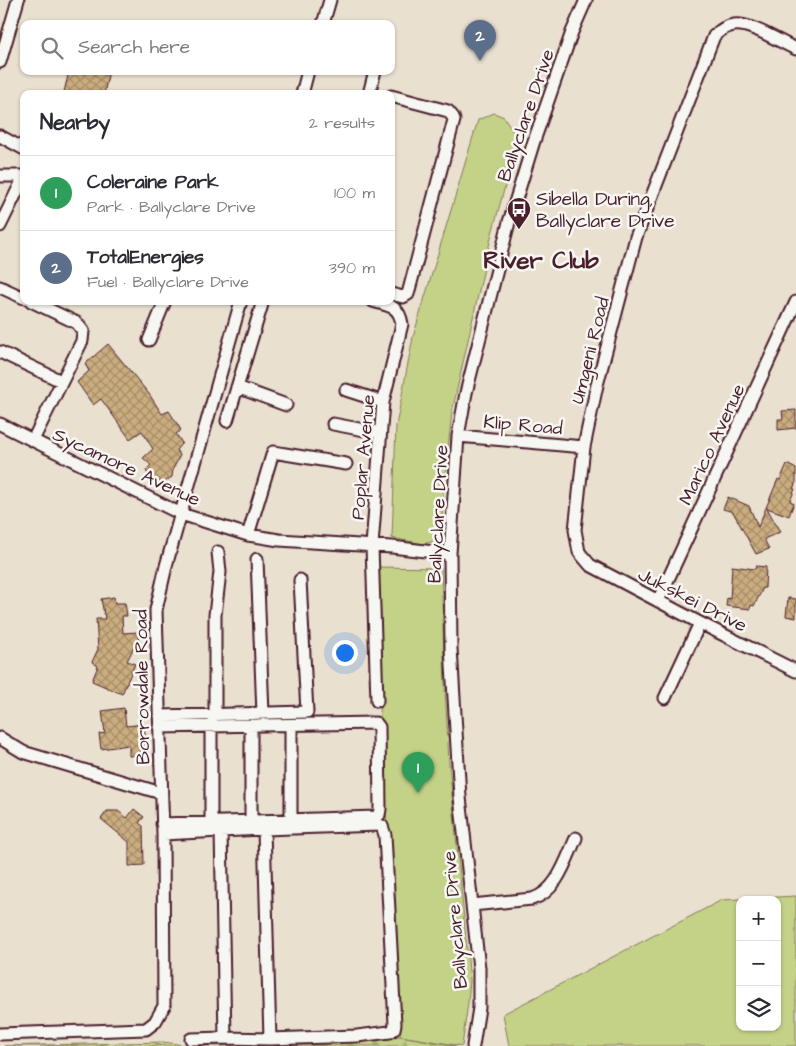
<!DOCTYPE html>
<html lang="en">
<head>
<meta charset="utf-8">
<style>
  :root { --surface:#fff; --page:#f2f2f3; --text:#2b2b33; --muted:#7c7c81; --line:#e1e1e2; --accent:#2563eb }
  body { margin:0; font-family:"Architects Daughter",sans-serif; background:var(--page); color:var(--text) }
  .controls { position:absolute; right:15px; bottom:15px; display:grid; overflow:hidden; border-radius:10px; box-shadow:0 1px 4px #0004 }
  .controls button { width:45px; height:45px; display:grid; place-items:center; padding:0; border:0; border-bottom:1px solid var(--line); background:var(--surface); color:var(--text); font:25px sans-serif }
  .you { position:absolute; left:344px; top:652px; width:18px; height:18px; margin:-12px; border:4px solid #fff; border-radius:50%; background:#1a73e8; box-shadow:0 0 0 8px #1a73e833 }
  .badge { display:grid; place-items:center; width:32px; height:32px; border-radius:50%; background:var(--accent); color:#fff; font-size:16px; font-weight:700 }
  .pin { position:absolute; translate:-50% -41px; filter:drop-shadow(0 1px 2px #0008) }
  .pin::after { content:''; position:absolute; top:26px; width:18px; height:15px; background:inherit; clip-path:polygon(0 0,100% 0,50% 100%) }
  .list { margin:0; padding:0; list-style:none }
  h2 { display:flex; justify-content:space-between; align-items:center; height:65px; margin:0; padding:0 20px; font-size:21px }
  h2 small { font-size:16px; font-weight:400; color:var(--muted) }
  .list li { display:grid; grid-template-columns:32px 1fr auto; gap:15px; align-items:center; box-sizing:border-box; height:75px; padding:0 20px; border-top:1px solid var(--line) }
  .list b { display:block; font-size:19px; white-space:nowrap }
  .list p { margin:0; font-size:16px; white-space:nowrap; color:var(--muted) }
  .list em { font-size:16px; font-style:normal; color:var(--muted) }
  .icon { flex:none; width:28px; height:28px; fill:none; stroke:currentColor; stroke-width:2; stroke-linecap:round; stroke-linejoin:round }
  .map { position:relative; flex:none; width:796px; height:1046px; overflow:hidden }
  .search { position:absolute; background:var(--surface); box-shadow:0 1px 4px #0004; left:20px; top:20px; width:375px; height:55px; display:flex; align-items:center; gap:12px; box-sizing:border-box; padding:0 18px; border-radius:10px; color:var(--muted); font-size:19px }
  .panel { position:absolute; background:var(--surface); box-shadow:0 1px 4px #0004; left:20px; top:90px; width:375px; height:215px; border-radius:10px }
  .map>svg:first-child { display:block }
  .green { fill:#c3d287; stroke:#867859; fill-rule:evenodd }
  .forest { fill:url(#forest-firs); stroke:#867859 }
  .building { fill:url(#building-cross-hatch); stroke:#4a1f2b }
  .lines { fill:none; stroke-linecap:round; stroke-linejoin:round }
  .minor-casing { stroke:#4a1f2b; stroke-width:15 }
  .minor { stroke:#f6f6f2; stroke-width:11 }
  .labels { text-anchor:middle; stroke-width:5; stroke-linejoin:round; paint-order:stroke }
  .street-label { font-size:19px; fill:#4a1f2b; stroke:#f6f6f2 }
  .poi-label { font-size:19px; fill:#4a1f2b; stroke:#f6f6f2; text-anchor:start }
  .district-label { font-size:24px; font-weight:bold; fill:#4a1f2b; stroke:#f6f6f2 }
</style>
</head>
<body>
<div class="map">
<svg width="796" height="1046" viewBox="0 0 796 1046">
  <defs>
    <pattern id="forest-firs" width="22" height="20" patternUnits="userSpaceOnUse" patternTransform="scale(1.25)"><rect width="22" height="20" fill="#c3d287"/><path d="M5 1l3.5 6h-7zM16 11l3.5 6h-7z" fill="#a9b475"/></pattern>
    <pattern id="building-cross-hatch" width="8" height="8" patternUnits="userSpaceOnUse" patternTransform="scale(1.25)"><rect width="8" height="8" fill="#caad7f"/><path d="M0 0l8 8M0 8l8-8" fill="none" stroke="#a68c68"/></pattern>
  </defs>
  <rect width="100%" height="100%" fill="#e9e0d0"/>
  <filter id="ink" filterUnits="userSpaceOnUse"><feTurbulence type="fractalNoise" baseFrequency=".02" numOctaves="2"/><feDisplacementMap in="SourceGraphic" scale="10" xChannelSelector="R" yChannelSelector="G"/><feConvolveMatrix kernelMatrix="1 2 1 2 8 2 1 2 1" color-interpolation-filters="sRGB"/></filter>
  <g filter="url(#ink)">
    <path class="green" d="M494,113L504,117L518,139L491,237L452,412L443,494L442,528L439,540L423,544L392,538L396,426L413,337L478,120Z
      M376,567L441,568L445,688L449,763L470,981L468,1003L462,1046L400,1036L380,715Z
      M796,896V1046H509L503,1014L722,900ZM740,900H777V1027H740Z"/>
    <path class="forest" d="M400,1036L457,1046H4L163,1042L184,1045Z"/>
    <path class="building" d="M69,71H109L104,94H71L64,92Z
      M108,344L149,394L162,414L169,411L181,430L176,434L182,443L176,450L180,455L173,469L172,477L162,484L150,479L146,470L151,465L143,458L153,449L142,431L130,439L101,399L93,405L77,382L89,371L85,364Z
      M796,410V428L778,430V419H783L782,411Z
      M787,464L796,469V482L793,489H795L790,501L794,503L789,516L767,508L780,532L764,539L769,549L756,554L733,512L723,509L728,497L749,506L758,527L778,479L780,480Z
      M732,566L755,569L756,566L766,567L765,588H763L754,606L751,605L750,609L726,606L727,598L730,599Z
      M114,597L115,603H125L127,616H122L123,633L138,632L139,645H135L127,661L135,664L122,694L92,681L98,666L92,662L98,649L96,619H105L101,599Z
      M788,598L796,599V618L786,616Z
      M124,708L126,726L144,724L147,754L129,756V745L101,749L99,734L105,733L102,711Z
      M134,809L144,817L139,823L143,826L144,865L129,866V842L101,819L107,811H118L127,818Z"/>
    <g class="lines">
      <g class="minor-casing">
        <path id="minor" d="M323,24L330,0
          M796,49C780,42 751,23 734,25C726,26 719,31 714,36L636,237L597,385L584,447L575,530L579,552L590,565L700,623L796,671
          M0,62L18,0
          M302,94L308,71
          M369,94L375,71
          M391,96L448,111L453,117L454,120L408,294L403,297L391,294
          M0,136L24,149
          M0,176H24
          M0,226L24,177
          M0,287L24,298
          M31,301L77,323L83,331L82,341L33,440
          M373,301C389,306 399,305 402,324L383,402L372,546L377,701
          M149,340L165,301
          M0,352L61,381
          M237,387L286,405
          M346,390L383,402
          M227,421L263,301
          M0,424L181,514L248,535L279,540L392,547L450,554
          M333,424L380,433
          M458,436L584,447
          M248,535L273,452L346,464
          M257,559L263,714
          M658,601L796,302
          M665,698L700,623
          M215,715V615L220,572L218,552
          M159,716L307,712L300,580
          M211,725V822
          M159,727L376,723L379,727L380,809L379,815L376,817L162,824
          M0,738L23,752L161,793
          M291,820V725
          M251,821V725
          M264,829L379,825L382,826L385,835L395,1024L394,1029L390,1032L357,1036L270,1039
          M221,831L264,829L270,1039L225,1038
          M163,834L221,831L225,1038L191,1039
          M472,905L532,899C557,892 566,860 576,838
          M0,1034L146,1029L155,1022L164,1006L163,834L156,610L166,566L241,301
          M473,1046L479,1008V968L460,797L451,648L450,554L458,436L466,393L509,222L534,141L572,32L586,0"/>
      </g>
      <use href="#minor" class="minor"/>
    </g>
  </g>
  <defs>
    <g id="bus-pin" transform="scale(1.25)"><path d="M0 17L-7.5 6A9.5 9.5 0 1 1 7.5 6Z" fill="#4a1f2b" stroke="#f6f6f2"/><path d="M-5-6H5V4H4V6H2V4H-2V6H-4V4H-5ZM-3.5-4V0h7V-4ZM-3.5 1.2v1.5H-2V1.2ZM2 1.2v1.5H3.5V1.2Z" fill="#fff"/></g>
  </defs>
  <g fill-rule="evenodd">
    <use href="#bus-pin" x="519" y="209"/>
  </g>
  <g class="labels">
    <g class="street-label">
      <text transform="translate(525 115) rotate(-71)" y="7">Ballyclare Drive</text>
      <text transform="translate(589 350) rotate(-76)" y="7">Umgeni Road</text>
      <text transform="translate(523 424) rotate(5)" y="7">Klip Road</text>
      <text transform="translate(711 444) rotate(-65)" y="7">Marico Avenue</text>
      <text transform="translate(362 457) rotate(-85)" y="7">Poplar Avenue</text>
      <text transform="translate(127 466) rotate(25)" y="7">Sycamore Avenue</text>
      <text transform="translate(437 514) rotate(-87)" y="7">Ballyclare Drive</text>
      <text transform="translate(693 599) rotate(27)" y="7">Jukskei Drive</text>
      <text transform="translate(141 687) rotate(-91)" y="7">Borrowdale Road</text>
      <text transform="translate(454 920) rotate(-95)" y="7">Ballyclare Drive</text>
    </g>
    <g class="poi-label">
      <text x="536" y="205">Sibella During,<tspan x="536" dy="22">Ballyclare Drive</tspan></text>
    </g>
    <g class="district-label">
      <text x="541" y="268">River Club</text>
    </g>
  </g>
</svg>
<div class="controls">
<button>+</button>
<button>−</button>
<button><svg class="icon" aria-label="layers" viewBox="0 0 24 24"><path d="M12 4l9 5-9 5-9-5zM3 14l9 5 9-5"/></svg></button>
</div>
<div class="you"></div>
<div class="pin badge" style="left:418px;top:793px;background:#2e9e5b">1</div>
<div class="pin badge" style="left:480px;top:61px;background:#5c6f8a">2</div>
<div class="search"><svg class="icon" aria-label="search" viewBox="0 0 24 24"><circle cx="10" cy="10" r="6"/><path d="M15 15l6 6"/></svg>Search here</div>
<section class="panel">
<h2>Nearby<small>2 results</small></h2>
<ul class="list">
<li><span class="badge" style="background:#2e9e5b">1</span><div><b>Coleraine Park</b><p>Park · Ballyclare Drive</p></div><em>100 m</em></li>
<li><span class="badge" style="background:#5c6f8a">2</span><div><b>TotalEnergies</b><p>Fuel · Ballyclare Drive</p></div><em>390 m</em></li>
</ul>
</section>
</div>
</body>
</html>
